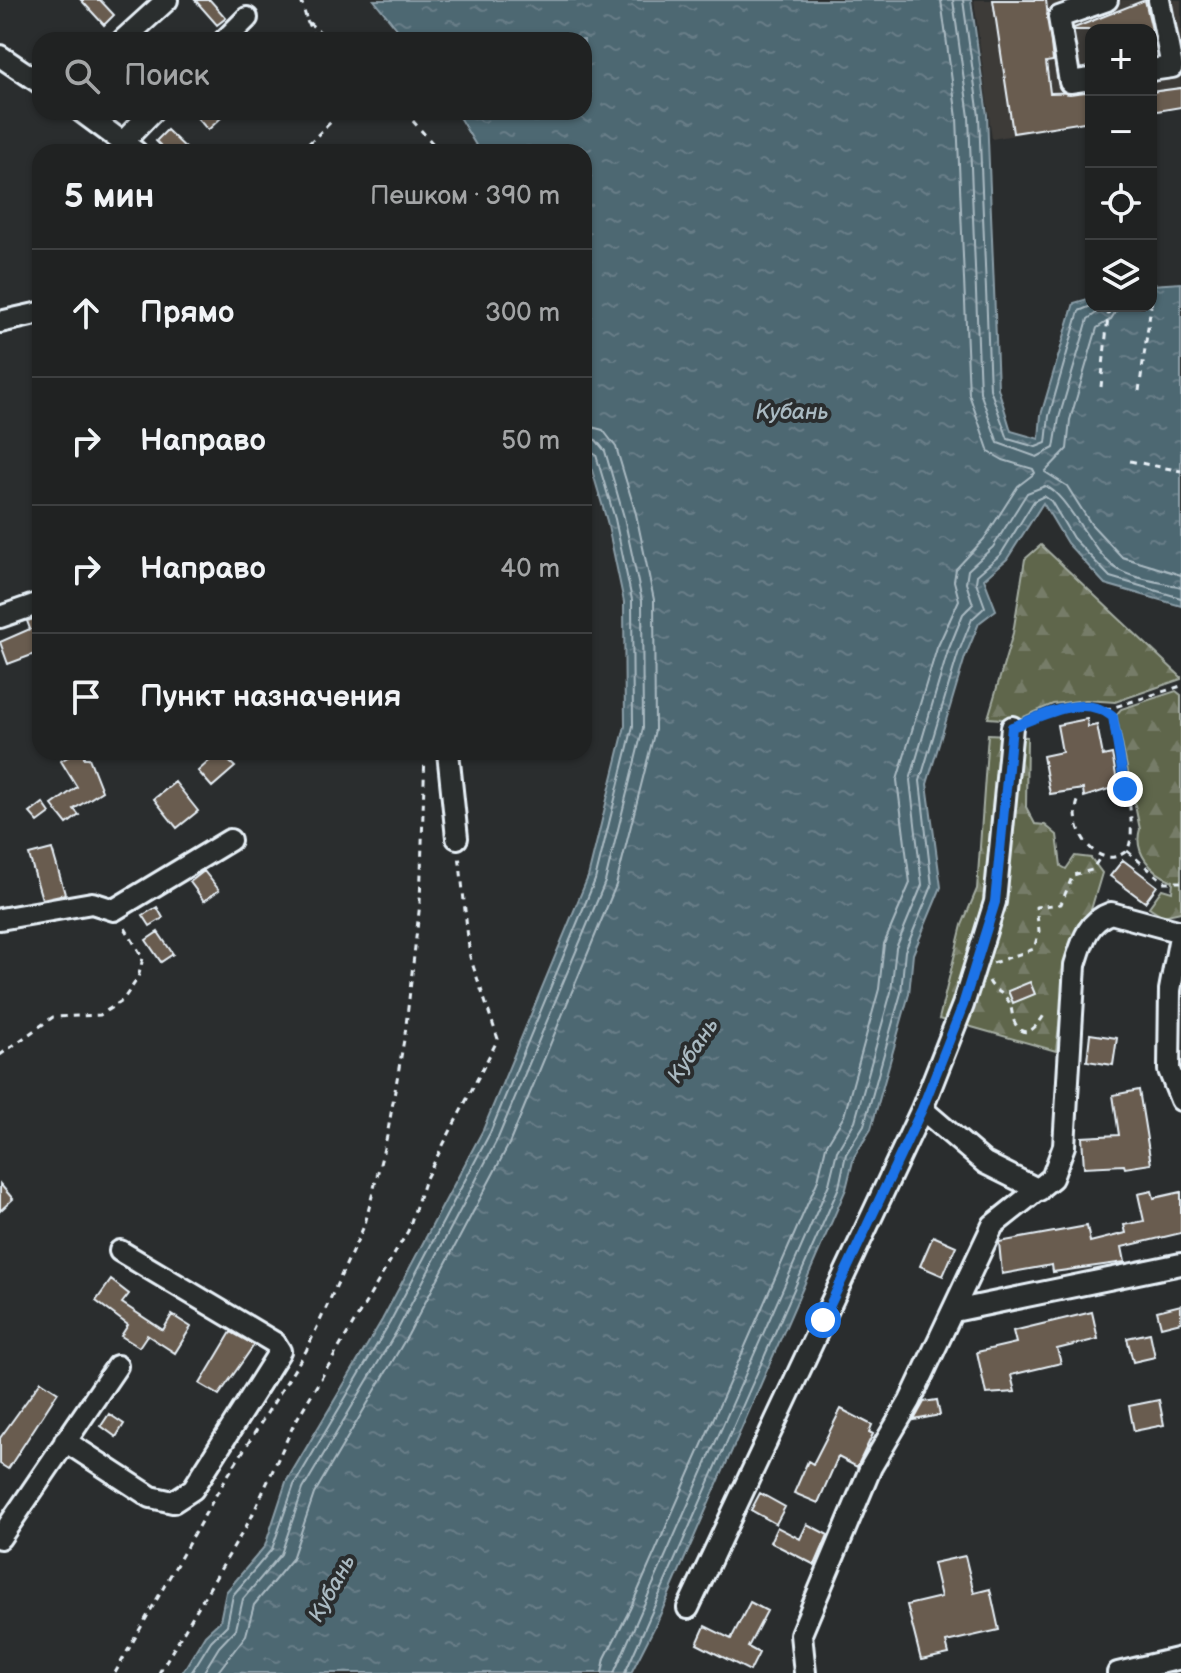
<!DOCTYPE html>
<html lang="ru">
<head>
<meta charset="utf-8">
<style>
  :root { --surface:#202222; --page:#2d2f2f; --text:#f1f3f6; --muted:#a2a4a5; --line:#3d3f40 }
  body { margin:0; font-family:"Balsamiq Sans",sans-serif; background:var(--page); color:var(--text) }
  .controls { position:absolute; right:24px; top:24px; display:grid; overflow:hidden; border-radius:16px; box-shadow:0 2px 6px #0004 }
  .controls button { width:72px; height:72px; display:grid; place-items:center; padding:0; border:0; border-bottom:2px solid var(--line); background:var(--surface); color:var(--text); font:40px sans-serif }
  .stop { position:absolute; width:24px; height:24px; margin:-18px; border:6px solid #1a73e8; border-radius:50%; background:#fff }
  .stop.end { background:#1a73e8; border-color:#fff; box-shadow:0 2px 8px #0008 }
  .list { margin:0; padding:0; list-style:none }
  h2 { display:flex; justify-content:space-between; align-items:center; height:104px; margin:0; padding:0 32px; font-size:34px }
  h2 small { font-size:26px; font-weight:400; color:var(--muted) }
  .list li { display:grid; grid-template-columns:52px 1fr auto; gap:24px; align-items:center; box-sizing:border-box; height:128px; padding:0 32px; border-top:2px solid var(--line) }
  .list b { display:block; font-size:30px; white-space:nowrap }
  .list em { font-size:26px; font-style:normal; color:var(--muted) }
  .icon { flex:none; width:44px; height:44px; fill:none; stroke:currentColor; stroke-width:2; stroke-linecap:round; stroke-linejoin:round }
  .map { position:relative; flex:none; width:1181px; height:1673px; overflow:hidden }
  .search { position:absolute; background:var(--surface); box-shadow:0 2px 6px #0004; left:32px; top:32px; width:560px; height:88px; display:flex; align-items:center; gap:20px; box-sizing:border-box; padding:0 28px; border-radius:24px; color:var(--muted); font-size:30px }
  .panel { position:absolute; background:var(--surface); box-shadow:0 2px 6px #0004; left:32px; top:144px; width:560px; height:616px; border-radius:24px }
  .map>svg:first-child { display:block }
  .built { fill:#3d3b38 }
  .forest { fill:url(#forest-firs); stroke:#a4aca2; stroke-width:2 }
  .water { fill:url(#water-ripples); stroke:#8b9ea8; stroke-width:2 }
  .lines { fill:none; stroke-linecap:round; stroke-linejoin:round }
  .shore { stroke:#aabac2; stroke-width:2 }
  .building { fill:#695c50; stroke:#e8f1f8; stroke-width:2 }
  .minor-casing { stroke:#e8f1f8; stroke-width:26 }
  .path { stroke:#e8f1f8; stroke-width:3; stroke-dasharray:6 6; stroke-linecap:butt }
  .minor { stroke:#2a2d2e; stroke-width:20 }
  .route { stroke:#1a73e8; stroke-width:10 }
  .labels { text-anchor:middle; stroke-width:8; stroke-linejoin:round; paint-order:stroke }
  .water-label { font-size:22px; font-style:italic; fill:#aabac2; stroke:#2a2d2e }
</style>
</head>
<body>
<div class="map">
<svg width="1181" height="1673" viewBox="0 0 1181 1673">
  <defs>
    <pattern id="forest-firs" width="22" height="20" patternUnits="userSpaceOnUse" patternTransform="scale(2)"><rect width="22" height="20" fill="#5f664c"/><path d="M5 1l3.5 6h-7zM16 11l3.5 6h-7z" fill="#767c67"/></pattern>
    <pattern id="water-ripples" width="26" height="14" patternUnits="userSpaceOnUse" patternTransform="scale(2)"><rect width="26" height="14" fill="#4d6772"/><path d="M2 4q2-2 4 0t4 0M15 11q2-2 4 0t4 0" fill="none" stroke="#677d87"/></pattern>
  </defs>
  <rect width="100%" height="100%" fill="#2a2d2e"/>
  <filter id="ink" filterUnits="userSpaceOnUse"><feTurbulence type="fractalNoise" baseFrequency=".0125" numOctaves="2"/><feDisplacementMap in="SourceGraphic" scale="16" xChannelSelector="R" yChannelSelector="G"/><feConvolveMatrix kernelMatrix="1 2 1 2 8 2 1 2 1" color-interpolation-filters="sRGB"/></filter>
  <g filter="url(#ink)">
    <path class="built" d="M974,0H1181V107L1151,112V30H1091V121L992,139Z"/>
    <path class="forest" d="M1041,545L1181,677V679L1115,702L1086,700L1053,704L1017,720L988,718L1013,633L1025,559Z
      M1176,691L1181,695V912L1163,916L1149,907L1162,889L1172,892L1173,881C1151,873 1133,852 1140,829L1116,715L1121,709Z
      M988,734L1007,735L992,903L951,1023L939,1019L962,925L977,889Z
      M1016,736L1027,737L1026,807L1035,824L1045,825L1057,835L1061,866L1066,869L1075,856L1091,858L1102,873L1090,913L1078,924L1067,955L1056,1051L961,1024L969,1006Z"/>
    <path class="water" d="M374,0H971L987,115L998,388L1011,431L1039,439L1041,415L1074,303L1091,298V306H1151V285L1181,283V606L1105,584L1067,543L1043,503L1007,559L984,579L996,610L979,623L965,657L927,784L941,887L913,954L909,994L871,1129L854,1157L846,1189L657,1622L631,1673H182L205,1635L220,1621L226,1592L265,1546L286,1482L382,1320L483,1130L588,877L625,726L624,602L607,521L584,443V152H480L456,112H584V40H406Z"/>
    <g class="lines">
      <path class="shore" d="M953,0L969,117L980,392L998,443L1037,457L1054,448L1059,418L1088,319L1106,306
        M963,0L979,116L990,389L1008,439L1036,447L1046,443L1049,416L1079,311L1091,306
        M1119,306L1111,319L1097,328L1070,420L1067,449L1045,472L1067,486L1091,524L1122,557L1181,575
        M191,1673L211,1641L227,1625L233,1595L272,1549L294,1485L389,1324L490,1133L595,880L633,726L632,600L615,519L596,455L584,448
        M203,1673L219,1647L236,1629L243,1599L281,1554L303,1489L398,1329L498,1138L605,882L643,728L642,601L624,517L605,451L596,440L584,437
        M217,1673L246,1635L254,1605L292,1559L314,1494L408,1335L509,1144L616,885L655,730L654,600L636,514L616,447L603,430L584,425
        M602,1673L605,1658L630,1609L818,1180L826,1146L844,1116L879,989L884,944L910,883L897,780L937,648L959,600L954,581L956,569L984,539L1018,486L1035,473L1033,469L1003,460L989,452L969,394L957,118L941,0
        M614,1673L829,1184L837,1151L855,1121L891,992L896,948L922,885L910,780L948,651L963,614L973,604L966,583L968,570L993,547L1027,493L1045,486C1065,492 1091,550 1114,567C1130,579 1162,582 1181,587
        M625,1673L839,1187L846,1154L864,1125L901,993L905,951L932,886L920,781L958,654L972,619L985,607L976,582L977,575L1001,554L1034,501L1044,496L1051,501L1073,538L1110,577L1181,598"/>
    </g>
    <path class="building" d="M81,0H100L114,15L104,25Z
      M195,0H210L226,18L217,25Z
      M993,0H1046L1053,61L1046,62L1050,93L1091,92V121L1013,133Z
      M1145,0L1152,30H1074V28Z
      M1181,88V107L1151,112V92Z
      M192,112H216L221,118L208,130Z
      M167,130L190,152H167L156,141Z
      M40,617V652L8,664L0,642L30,629L27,621Z
      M1087,719L1088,727L1097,725L1103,756L1112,754L1118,786L1084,797L1083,789L1050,794L1043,756L1062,752L1057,725Z
      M76,752H84V758H89L102,791L74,809L79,815L67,824L52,805L77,787L61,761Z
      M219,752L235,767L212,787L198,771Z
      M175,782L198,811L177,828L154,799Z
      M43,803L50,813L38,822L30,813Z
      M52,849L65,894L42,899L29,855Z
      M1123,860L1157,886L1145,902L1110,876Z
      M204,871L219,890L204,901L190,882Z
      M157,907L163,918L150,926L143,915Z
      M158,932L173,954L161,962L146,940Z
      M1030,982L1035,994L1013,1003L1008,991Z
      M1090,1034L1117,1038L1113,1065L1087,1061Z
      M1139,1090L1151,1164L1125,1168L1124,1165L1084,1167L1082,1137L1119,1135L1113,1095Z
      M0,1184L13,1199L0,1211Z
      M1152,1191L1154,1198L1181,1192V1233L1122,1247L1125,1262L1053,1272L1052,1265L1002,1274L999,1242L1087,1226L1090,1242L1126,1233L1124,1225L1144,1221L1138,1194Z
      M933,1236L956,1246L943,1276L920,1266Z
      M111,1280L129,1294L122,1303L163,1330L172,1315L191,1327L175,1353L147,1335L139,1347L121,1336L128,1325L96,1301Z
      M1181,1305V1322L1161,1327L1157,1311Z
      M1092,1312L1098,1339L1057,1349L1061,1363L1011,1375L1015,1392L986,1394L977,1352L1016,1343L1013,1331Z
      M231,1332L254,1345L219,1395L200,1384Z
      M1150,1333L1155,1357L1133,1362L1127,1338Z
      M41,1381L58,1392L8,1469L0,1464V1438Z
      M937,1400L940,1415L914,1420L924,1402Z
      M1159,1400L1164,1425L1134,1431L1129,1406Z
      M841,1409L872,1425L869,1432L873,1434L857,1467L838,1457L818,1503L794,1493L808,1461L813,1464Z
      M109,1414L124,1424L116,1437L101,1426Z
      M760,1493L785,1507L776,1524L751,1510Z
      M807,1524L828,1535L815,1565L770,1542L777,1527L800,1539Z
      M965,1556L974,1593L990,1589L999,1630L946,1642L949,1654L921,1660L907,1605L941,1597L933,1563Z
      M750,1602L767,1611L748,1647L759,1653L750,1671L697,1644L705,1626L731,1639Z"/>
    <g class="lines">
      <g class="minor-casing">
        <path id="minor" d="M123,40L167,0
          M225,40L247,18
          M0,56L40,83
          M1151,70L1172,67L1159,0
          M1091,79L1070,82L1059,17L1107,0
          M82,112L136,152
          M123,142L152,112
          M0,322L40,313
          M0,617L40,603
          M448,752L457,838
          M0,919L92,903L114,910L230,840
          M1181,931L1170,990L1169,1070L1181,1100
          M922,1109L985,1163L1039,1190
          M954,1311L1181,1264
          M65,1441L151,1497L173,1502L193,1489L280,1351L275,1343L120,1251
          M0,1538L117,1366
          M688,1608L922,1109L963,1005L995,902L1012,727
          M805,1673L801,1634L871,1467L910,1401L993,1225L1052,1178L1064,1146L1075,965C1082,943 1087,921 1111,913L1181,932
          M1118,1673L1181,1658"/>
      </g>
      <path class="path" d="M301,0L307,21L329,40
        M307,21L315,40
        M405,112L440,152
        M300,152L331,122L333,112
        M1151,305L1154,285
        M1101,387L1109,306
        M1139,391L1151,306
        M1130,461L1181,471
        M1105,710L1181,686
        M1027,722C1054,712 1088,695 1113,717C1117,741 1143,839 1125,852C1095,874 1065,822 1080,797
        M1127,851L1164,882H1181
        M993,963L1034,949L1039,931L1036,907L1061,904L1073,875L1092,870L1101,856
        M989,981C994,991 1001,991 1007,999C1013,1006 1011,1016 1015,1023C1025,1044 1041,1022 1046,1011
        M0,1055L53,1017L100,1015L123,1000L138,978L143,958L122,923
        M115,1673L220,1488L306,1351L365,1224L387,1136L405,1034L420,903L425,752
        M159,1673L251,1518L294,1424L408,1231L424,1182L498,1039L470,957L459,854"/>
      <use href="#minor" class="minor"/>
    </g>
  </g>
  <g class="lines" filter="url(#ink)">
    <path class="route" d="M823,1320L922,1109L963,1005L995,902L1012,727C1043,716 1084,692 1113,717L1125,789"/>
  </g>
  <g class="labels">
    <g class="water-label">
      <text x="792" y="419">Кубань</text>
      <text transform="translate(692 1050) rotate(-56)" y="8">Кубань</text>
      <text transform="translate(331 1588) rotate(-61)" y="8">Кубань</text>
    </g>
  </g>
</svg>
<div class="controls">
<button>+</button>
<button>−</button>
<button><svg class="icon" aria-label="locate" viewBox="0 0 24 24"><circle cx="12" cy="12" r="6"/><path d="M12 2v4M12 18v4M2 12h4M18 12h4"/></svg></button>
<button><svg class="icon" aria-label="layers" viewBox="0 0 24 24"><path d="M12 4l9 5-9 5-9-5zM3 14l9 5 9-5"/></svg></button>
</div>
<div class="stop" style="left:823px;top:1320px"></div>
<div class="stop end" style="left:1125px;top:789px"></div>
<div class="search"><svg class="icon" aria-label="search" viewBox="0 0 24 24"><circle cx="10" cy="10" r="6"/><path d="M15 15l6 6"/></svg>Поиск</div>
<section class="panel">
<h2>5 мин<small>Пешком · 390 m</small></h2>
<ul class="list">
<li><svg class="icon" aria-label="ahead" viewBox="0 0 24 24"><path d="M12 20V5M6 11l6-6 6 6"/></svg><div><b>Прямо</b></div><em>300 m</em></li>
<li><svg class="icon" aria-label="right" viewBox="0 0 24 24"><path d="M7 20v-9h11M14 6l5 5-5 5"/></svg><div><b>Направо</b></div><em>50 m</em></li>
<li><svg class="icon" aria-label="right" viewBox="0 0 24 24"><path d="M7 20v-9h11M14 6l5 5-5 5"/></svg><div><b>Направо</b></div><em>40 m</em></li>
<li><svg class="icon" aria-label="arrive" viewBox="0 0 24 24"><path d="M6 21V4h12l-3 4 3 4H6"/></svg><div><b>Пункт назначения</b></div></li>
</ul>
</section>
</div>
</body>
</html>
